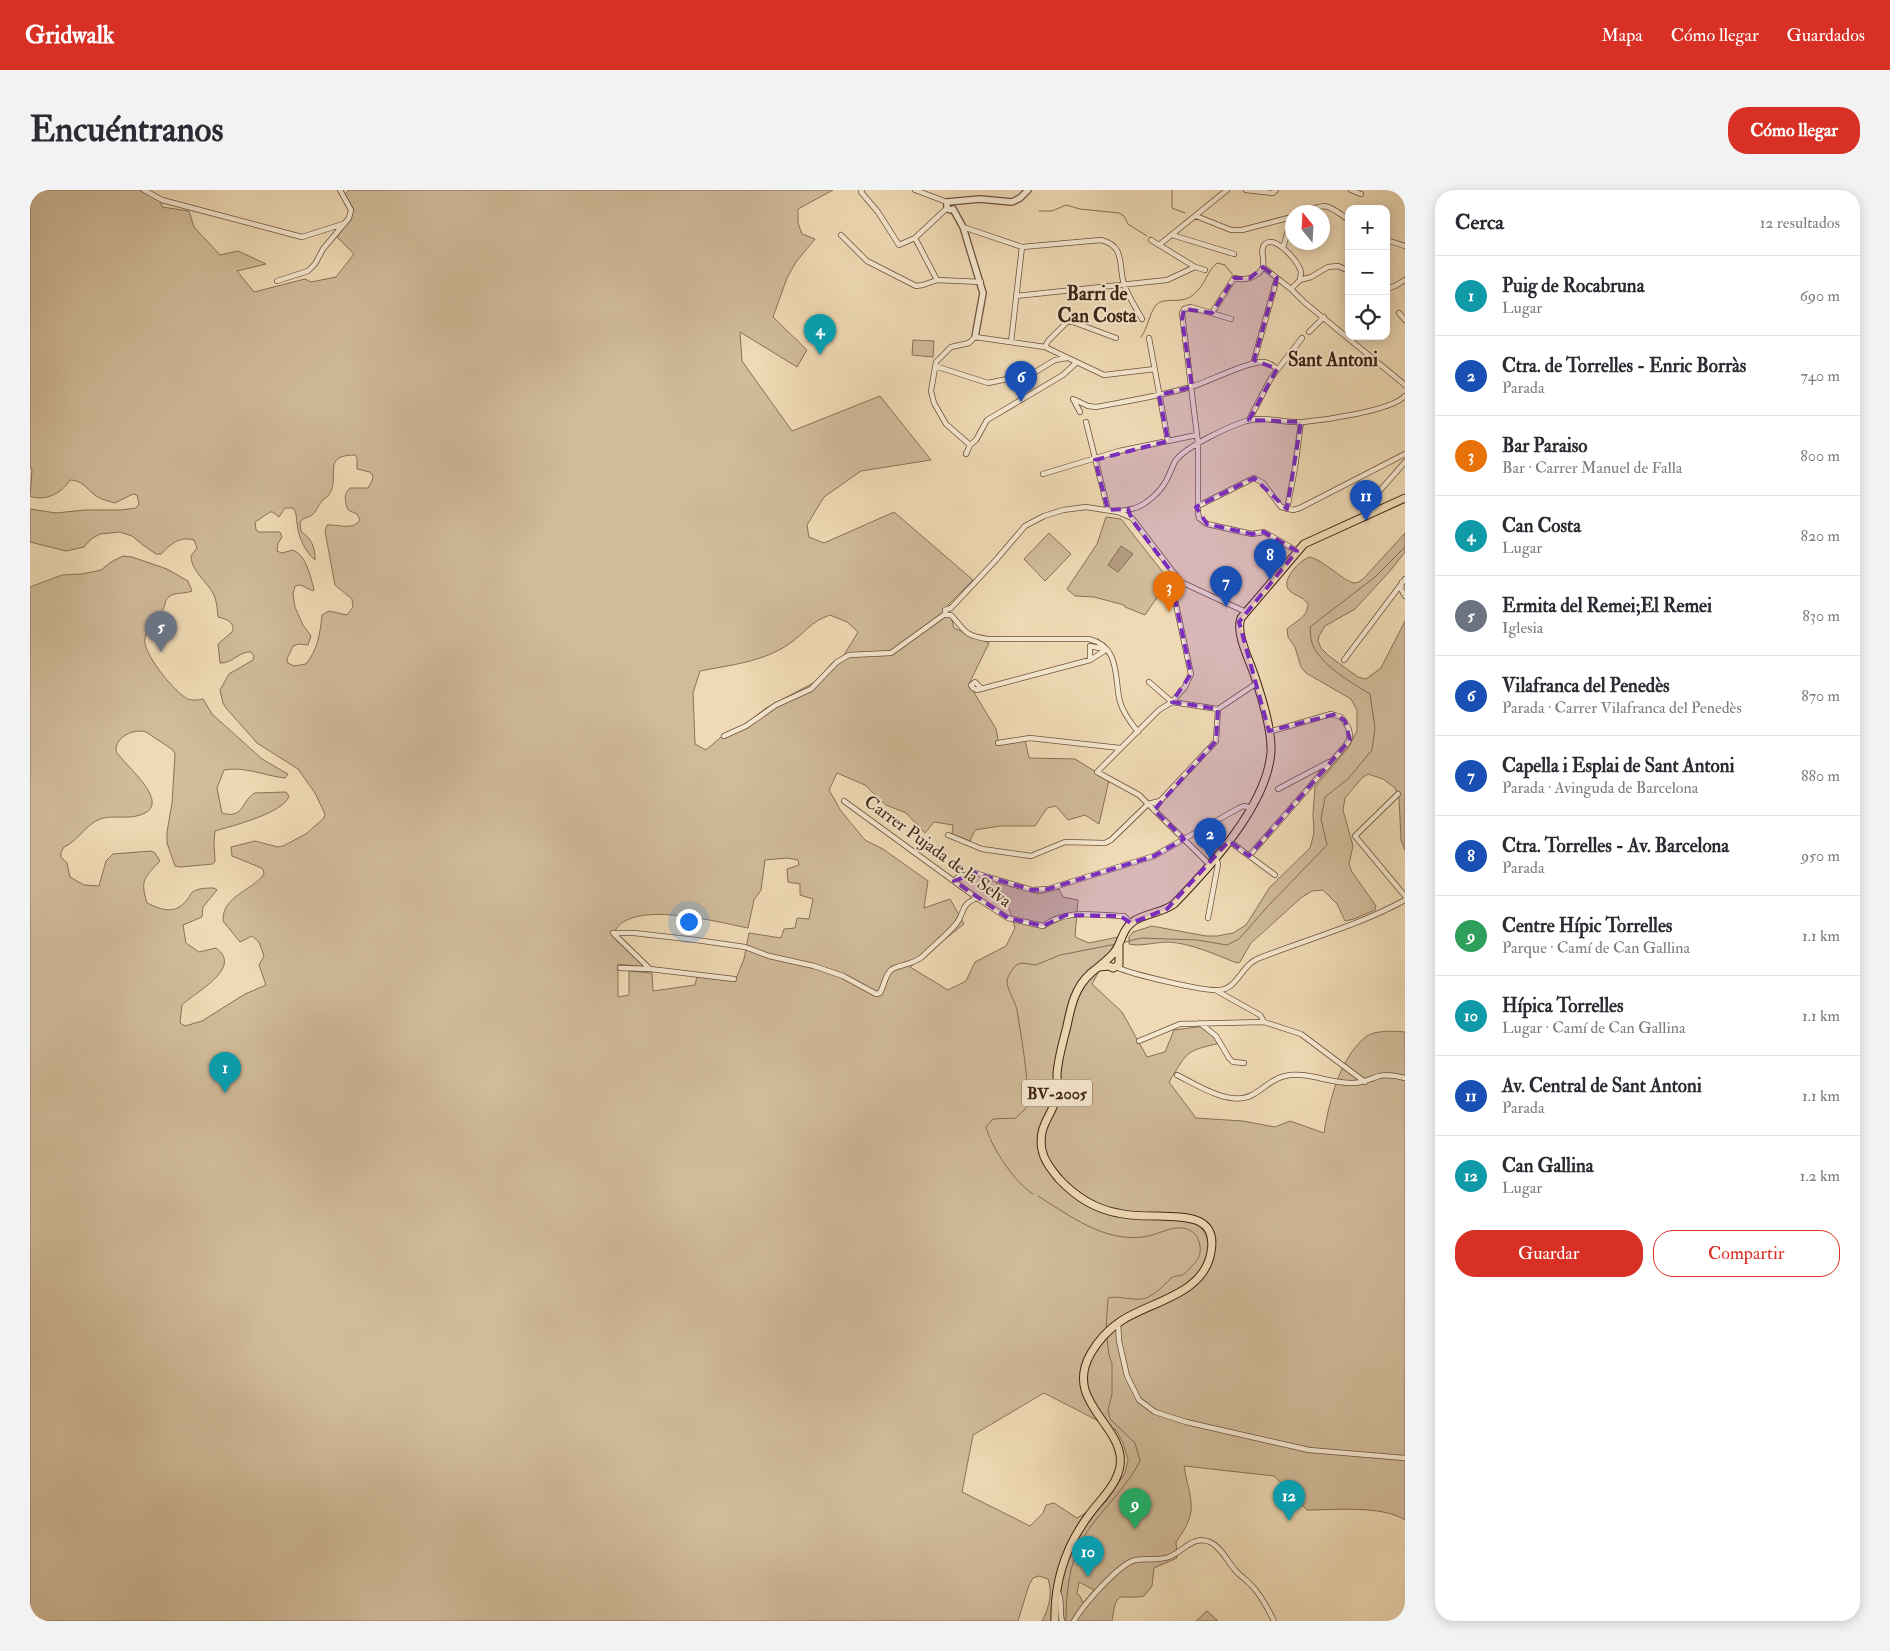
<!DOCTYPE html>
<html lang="es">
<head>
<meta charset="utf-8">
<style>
  :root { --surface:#fff; --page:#f2f2f3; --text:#2b2b33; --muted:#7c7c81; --line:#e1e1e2; --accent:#d93025 }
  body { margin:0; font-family:"IM FELL Double Pica",serif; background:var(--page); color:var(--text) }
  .controls { position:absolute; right:15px; top:15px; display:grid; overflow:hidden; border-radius:10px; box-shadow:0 2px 12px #0003 }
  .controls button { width:45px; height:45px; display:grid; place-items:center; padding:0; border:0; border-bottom:1px solid var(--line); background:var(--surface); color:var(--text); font:25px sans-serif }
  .compass { position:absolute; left:1255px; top:15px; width:45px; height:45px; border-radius:50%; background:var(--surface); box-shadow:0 2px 12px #0003; rotate:342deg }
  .you { position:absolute; left:658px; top:731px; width:18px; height:18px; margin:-12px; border:4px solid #fff; border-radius:50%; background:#1a73e8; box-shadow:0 0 0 8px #1a73e833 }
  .badge { display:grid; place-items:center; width:32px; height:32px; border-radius:50%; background:var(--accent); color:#fff; font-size:16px; font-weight:700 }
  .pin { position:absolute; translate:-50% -41px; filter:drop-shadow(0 1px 2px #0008) }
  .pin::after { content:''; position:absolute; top:26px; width:18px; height:15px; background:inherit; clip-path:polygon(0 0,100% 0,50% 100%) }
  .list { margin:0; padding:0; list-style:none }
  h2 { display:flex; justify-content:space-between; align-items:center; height:65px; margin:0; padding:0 20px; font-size:21px }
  h2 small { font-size:16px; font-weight:400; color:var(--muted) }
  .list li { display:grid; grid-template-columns:32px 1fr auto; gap:15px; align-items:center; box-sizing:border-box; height:80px; padding:0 20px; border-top:1px solid var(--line) }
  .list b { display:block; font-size:19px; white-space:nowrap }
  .list p { margin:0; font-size:16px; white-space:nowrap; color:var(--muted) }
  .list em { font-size:16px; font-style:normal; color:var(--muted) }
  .actions { display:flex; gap:10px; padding:15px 20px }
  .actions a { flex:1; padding:11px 0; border:1px solid var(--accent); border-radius:20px; text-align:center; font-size:18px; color:var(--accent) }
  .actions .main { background:var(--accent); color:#fff }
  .icon { flex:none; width:28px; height:28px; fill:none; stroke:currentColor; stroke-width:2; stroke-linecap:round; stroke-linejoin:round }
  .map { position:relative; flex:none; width:1375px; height:1431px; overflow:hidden; border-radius:20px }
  header { display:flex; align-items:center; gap:30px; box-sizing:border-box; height:70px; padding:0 25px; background:var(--accent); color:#fff }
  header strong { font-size:24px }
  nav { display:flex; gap:28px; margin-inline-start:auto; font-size:18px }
  .intro { display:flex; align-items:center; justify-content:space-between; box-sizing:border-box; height:120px; padding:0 30px }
  h1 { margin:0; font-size:35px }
  .button { padding:12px 22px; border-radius:20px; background:var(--accent); color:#fff; font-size:18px; font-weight:700 }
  main { display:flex; gap:30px; padding:0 30px }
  aside { flex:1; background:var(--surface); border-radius:20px; box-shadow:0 2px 12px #0003 }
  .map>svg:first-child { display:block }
  .green { fill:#d1bb9a; stroke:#897058; fill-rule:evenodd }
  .water { fill:#b49c7f; stroke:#866c55 }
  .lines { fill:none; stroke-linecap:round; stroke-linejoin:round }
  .stream { stroke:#866c55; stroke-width:1 }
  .minor-casing { stroke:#6c523e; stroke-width:6 }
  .tertiary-casing { stroke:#6c523e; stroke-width:8 }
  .primary-casing { stroke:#412416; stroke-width:9 }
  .minor { stroke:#f5e7cf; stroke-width:4.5 }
  .tertiary { stroke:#f5e7cf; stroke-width:5.5 }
  .primary { stroke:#efdab5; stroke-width:7 }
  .marked { fill:#7b2cbf; fill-opacity:0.2; stroke:#7b2cbf; stroke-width:4; stroke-dasharray:10 6; stroke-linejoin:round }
  .labels { text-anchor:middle; stroke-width:4; stroke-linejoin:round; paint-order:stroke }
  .shield { fill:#f5e7cf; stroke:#775e4e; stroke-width:1 }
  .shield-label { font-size:16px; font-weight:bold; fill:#412416 }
  .street-label { font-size:18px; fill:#412416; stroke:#f5e7cf }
  .neighbourhood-label { font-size:19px; font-weight:bold; fill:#412416; stroke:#f5e7cf }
</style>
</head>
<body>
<header>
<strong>Gridwalk</strong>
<nav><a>Mapa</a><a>Cómo llegar</a><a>Guardados</a></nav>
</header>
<div class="intro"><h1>Encuéntranos</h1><a class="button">Cómo llegar</a></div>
<main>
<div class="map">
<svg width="1375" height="1431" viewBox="0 0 1375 1431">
  <rect width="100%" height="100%" fill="#efdab5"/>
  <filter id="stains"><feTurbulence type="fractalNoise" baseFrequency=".004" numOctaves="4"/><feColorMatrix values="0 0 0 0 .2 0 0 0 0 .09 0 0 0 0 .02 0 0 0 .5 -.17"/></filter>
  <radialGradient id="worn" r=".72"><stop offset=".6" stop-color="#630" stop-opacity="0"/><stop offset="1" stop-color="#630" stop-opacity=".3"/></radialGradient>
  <path class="green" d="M0,0H109L130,10L132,17L159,21L164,37L190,65L208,61L236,74L207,81L224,102L275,89L281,92L306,87L324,64L307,47L321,28L323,18L315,4L319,0H803L768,19V33L772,44L785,49L766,72L757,88L743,127L777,160L767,177L710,142L712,171L762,241L850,206L901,270L831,281L794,307L777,335L779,347L794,353L864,322L943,390L918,415L924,438L959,453L939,494L966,539L969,554L995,550L999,568L1045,569L1079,590L1069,634L1055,625L1038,630L1026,616L1017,618L1005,636H970L945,640L940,651L922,644L923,635L904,632L895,643L876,623L856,615L835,595L807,583L799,600L811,621L835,650L853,659L898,691L894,718L920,709L934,734L880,777L918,800L936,791L945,772L976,756L985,738L978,716L966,692L1009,704L1029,699L1033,707L1048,710L1045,747L1059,753L1088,747L1062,794L1092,822L1117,867L1135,862L1144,840L1174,836L1191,853C1155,861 1158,861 1139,892L1166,928L1213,931L1245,937L1260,931L1294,943C1299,912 1310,866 1337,846C1345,840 1366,841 1375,842V1330C1351,1315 1305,1320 1277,1320L1244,1286L1154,1276C1160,1312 1170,1319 1146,1352L1147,1368L1124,1378L1122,1396L1114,1406C1090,1411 1087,1396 1082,1431H1012C1019,1418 1023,1403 1018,1389L1009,1386L1003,1388L999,1395L988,1431H0V397L32,385L52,384L71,380L81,372L93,366L102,367L137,379L158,391L162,401C155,404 146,402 140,406C134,409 136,415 133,419C127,429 118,436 115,448C111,462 146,504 158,509C164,511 168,510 173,509L182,524L232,569L258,584L255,588C235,586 215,576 194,580L187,598L192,623C214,630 212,609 225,603L256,602L259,606C254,623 202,636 185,641L184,652L185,671L183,674L150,677L145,676L137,653V642L142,613L145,564L143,560L116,542C104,538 85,547 86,561C92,573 140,610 115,623C99,631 84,624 70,629C55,635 48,651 34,657L31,662V667L37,673L40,687L54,695L69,696L76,671L83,664L121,661L125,663L130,671C114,688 110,690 117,713C132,720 145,725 157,710C160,707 160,703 164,701C170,698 178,698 184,698L187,700L173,717L172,727L153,735L156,753L169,762L186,758C214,778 165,802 152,815L150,833L155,836L172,831L215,804L236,795L229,775L234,766L229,752L222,746L210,752L193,731C192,706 222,701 234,684L233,679L229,677L202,666L201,657L225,651L248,657L253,656L276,644L294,628L295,624L285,603L268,579L227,553L196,518L193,513L190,500L199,484L223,470L224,466L221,462C209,461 202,474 190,473L188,454L203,441C204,431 196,429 188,427C187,418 187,411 183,403C176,391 161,380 161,366L167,358L164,350C149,346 141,354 131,364H126L113,355L102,346L90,342L70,344L61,349L54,357L36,361L0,352V319L26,323L55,320H91L106,318L109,314L107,305L103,304L85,313C79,311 72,310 66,306C57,299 52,290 40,290C32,303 15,312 0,306L2,280L0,276ZM325,265L327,268V279L340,282L343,286L342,291L338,298H320C313,303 315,313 318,320L327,324L330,330C323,341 308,334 297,335L295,341L305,395L322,409L323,417L317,425L299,421L292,425C290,444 288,459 276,474L264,476L258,473L257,469L263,456L269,454L278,455L281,446L273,435L265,417L263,404L265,396L271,395L283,401L284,399C280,386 277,366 263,360L252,363L247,361L248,353L252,347L250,342H229L226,340L225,332L240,322H243L249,327L255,318H263C267,323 266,327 267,333C268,346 275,362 285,370C285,356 282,350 271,341L270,332C274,327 279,328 283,324C287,321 288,315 292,311C295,308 298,307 300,303C310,286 291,265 325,265ZM800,425L817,432L828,442L814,465L802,473L787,491L736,518L716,534L697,542L676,560L665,554L663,503L670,481C700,475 733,472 759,454C775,443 780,432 800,425ZM757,668L768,670L769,675L757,679L758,692L770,694V705L783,709L779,729L767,728L765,738L754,739L751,748L719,743L714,769L705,791L667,787L665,795L623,801L622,783L599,781V805L588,807V774L615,777L583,746C593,706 691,733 718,738L724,710L731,700L735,670ZM1014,1203L1086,1240L1093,1253L1098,1270L1095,1283L1076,1311L1047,1328L1024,1313L1016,1315L1013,1323L1000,1336L932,1302L943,1245ZM1049,1392L1064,1400L1053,1413L1050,1406L1047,1404Z
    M883,150L904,151L903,167L882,165Z
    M1076,327L1091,329L1139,390L1115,425L1095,417L1094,415L1064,407L1045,406L1037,399L1067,354Z
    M1019,343L1041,364L1015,391L994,369Z
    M1375,343V362L1360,381L1325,419L1295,436L1289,446L1288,451L1291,458L1299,466L1328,487L1336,489L1351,478L1375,431V660L1371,650L1369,608L1365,598L1353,589L1338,584L1332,588L1315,608L1313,620L1323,656L1319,674L1322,682L1344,713L1346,716L1345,720L1324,729L1315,731L1307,714L1293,700L1282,701L1272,707L1221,753L1210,772L1207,773C1186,765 1161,753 1138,752C1126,752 1109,757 1099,754V747L1103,742L1122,736L1176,746H1187L1203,743L1216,735L1240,697L1280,658L1284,643L1283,624L1285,597L1318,558L1327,541V520L1321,509L1276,483L1271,477L1265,457L1258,447L1257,439C1265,431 1278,428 1278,414C1273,406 1264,406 1259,400C1250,390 1271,369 1280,367C1295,371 1313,391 1324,393C1328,393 1332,390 1335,387Z
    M1177,1421L1188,1431H1166Z"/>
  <path class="water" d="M1091,356L1103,364L1088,382L1078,375Z"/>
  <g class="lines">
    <path class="stream" d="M1142,0V18L1155,23
      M1009,21H1022L1036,15L1050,19L1089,23L1094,26L1098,34L1117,46
      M1111,147C1118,138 1119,124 1126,115C1134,106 1152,115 1163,105C1176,95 1176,82 1187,73L1195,75L1202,84
      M1095,752L1111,748L1167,750L1197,755L1209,749L1239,715L1297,655L1291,629L1295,607L1318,589L1342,560L1345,538L1340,504C1322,493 1289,474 1282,453C1280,448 1281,442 1280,437L1345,387L1375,357
      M1003,1004C985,993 961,957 956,937L963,929L986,928L998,916C998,884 992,852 987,820C985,811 977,799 977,792C977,786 982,780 986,775L992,773L1006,775L1030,765L1086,754
      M1008,1006C1039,1025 1073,1052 1113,1047C1126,1046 1144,1034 1157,1039C1163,1041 1168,1046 1169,1052C1173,1065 1167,1071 1159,1079C1157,1081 1156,1083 1154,1084C1149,1087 1144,1085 1140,1089C1132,1097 1127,1103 1116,1108C1104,1112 1091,1105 1078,1108L1076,1140
      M1036,1431C1036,1400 1040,1365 1059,1339C1075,1316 1097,1297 1110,1271L1105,1253L1080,1229L1078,1220L1082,1204V1173C1078,1166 1078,1155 1077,1147"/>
    <g class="minor-casing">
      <path id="minor" d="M114,0L132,10L272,47L313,34
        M832,0L831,2L848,22L869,55L885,48L917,18
        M885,0L917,12
        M1216,0L1243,3L1246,0
        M1321,0L1331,4
        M1273,22C1298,12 1297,15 1319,30
        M1166,26L1201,40H1212L1262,27
        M933,37L992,57L1071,50C1096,56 1088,76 1094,94C1098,106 1106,118 1112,129
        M811,45L837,71L886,96L893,95L907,90L951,92
        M1142,45L1204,64
        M885,48L907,90
        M1121,50L1165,77L1175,80
        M1356,50L1375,56
        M1129,55L1197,0
        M1253,58L1262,27
        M1233,77L1261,99L1274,112L1375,195
        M247,91L278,81L285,74L293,59L319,28L321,20L310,0
        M1261,99L1270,90L1281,87L1298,77L1308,76L1319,81
        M1356,99L1365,96L1375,90
        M986,106L1137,90L1165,77
        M1182,123L1204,88C1212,90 1218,90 1226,85C1241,76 1227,61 1235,54C1246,45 1269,72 1271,82C1271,84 1270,88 1270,90
        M1369,123L1375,130
        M1201,129L1161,117L1154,119L1152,123L1168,253V323L1169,328L1177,334L1222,344L1234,342L1267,361
        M1279,142L1294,127
        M1119,148L1138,251
        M981,152L992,57
        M1015,157L1018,151L1038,131L1043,132L1086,148
        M1223,174L1247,88
        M905,176L958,193L1002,184L1025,170L1037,168
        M1050,222L1043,209L1058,216L1066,217C1098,211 1130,206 1161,197C1180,191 1216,172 1234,172C1239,172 1243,176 1247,179
        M1219,230L1241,188L1272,148
        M1056,232L1078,320
        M940,255L916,234L904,213L901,201L906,172L921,157L939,153L945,147L1015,157L1074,185L1125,179
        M936,264L940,255L946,250L957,230L1033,185L1047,172
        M1013,284L1089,261L1167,245
        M1168,316L1224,288L1233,293L1251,317L1263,320L1270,318L1375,264
        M1257,319L1265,278L1271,232
        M1090,321C1095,320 1100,320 1105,318C1117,314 1130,302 1136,291C1140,284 1142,276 1146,270C1157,256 1198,237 1216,231C1237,225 1253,234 1273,232C1294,230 1361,221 1375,206
        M1338,324L1339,313L1375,272
        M1143,384L1142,396L1161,484L1155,497L1142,512L1129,520L1067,582L1109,605L1179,674
        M1372,392L1371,399L1375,406
        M1060,470V456L1074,459
        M1314,470L1375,389
        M1119,492L1142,512L1188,519L1227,493
        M951,498L945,492L941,495L943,498L947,500L1060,470L1076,460
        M1108,542C1101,533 1093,523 1090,512C1084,488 1091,457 1059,449H957C933,445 936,441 921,425H916L915,420L921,418L965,371L995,336L1014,326L1033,320L1056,317L1088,322L1102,328L1151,392L1216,422
        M694,546L716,536L746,515L781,499L807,472L819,465L861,463L915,424
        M968,553L1000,548L1090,558
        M1248,599L1299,572
        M1368,604L1325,646L1375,706
        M814,611L947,708L978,728L1013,736C1038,719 1061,725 1090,726H1094L1101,733
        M1124,620L1130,611L1186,551L1188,519
        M918,645L952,659L1001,666L1035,652L1075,653L1081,650L1118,614L1130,611
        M1199,651L1245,685
        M1219,666L1316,555C1324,545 1318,536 1311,527L1301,524L1239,542
        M924,691L929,686L945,683L1002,700L1018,699L1124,666L1209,618L1214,616L1222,618
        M1178,728L1188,674L1186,668
        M583,743H604L666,750L715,757L739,766L784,776L813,786L846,804L850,803C854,796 855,785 861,780C867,775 882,775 892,767C903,756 916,746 926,734C936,722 929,715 947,708
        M583,743L620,779L704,789
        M1086,777C1101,784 1175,802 1190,800C1208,798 1211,776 1227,769C1277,749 1328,736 1375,710
        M590,778L620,779
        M1187,801L1230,825L1234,832L1271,844L1335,892
        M1170,833L1186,846L1199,868L1203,872L1214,873
        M1109,851L1150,834L1234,832
        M1147,885C1167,895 1200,917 1222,905C1234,899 1241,889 1255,886C1277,881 1301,894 1323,893C1333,893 1340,889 1349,886C1358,884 1366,886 1375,888
        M1088,1133L1089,1151L1097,1186L1109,1210L1125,1222L1156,1232L1279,1260L1375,1268
        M1028,1402C1033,1411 1029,1421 1032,1431
        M1044,1431C1053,1415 1088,1375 1105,1370C1117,1368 1128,1371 1139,1367C1154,1361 1163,1345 1180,1352C1191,1357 1198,1372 1205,1380C1210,1386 1217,1390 1222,1396C1232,1406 1238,1419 1244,1431"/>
    </g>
    <g class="tertiary-casing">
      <path id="tertiary" d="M923,19L933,37L953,103L945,147
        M923,19L920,20L917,18V12L950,9L982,12L990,8L998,0"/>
    </g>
    <g class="primary-casing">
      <path id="primary" d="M1069,777L1079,776L1083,778L1089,775V755
        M1025,1431C1024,1393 1036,1356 1059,1325C1070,1310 1087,1295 1090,1276C1096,1235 1032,1213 1061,1163C1068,1151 1079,1139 1091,1131C1121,1111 1174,1105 1181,1062C1188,1024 1152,1027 1127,1026C1114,1026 1100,1026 1088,1023C1065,1019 1045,1006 1029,989C1022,980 1014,971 1012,960C1007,934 1024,925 1027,904C1028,897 1027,890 1027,884C1028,868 1033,852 1037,836C1041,816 1045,797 1061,783C1069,776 1080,769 1086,760C1092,750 1093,738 1104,731C1116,723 1132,723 1144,714C1180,677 1237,615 1241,562C1242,539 1232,508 1225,487C1220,471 1205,443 1211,428L1274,354L1375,308"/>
    </g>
    <use href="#minor" class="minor"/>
    <use href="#tertiary" class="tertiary"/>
    <use href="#primary" class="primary"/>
  </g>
  <path class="marked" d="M1233,77L1247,88L1224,170L1247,179L1219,230L1271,232L1257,319L1224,288L1166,317L1177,334L1222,344L1234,342L1267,361L1209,432L1239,541L1306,524L1315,531L1320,550L1219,666L1199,651L1137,719L1101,733L1090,726L1036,725L1013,736L978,728L924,691L945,683L1002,700L1018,699L1124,666L1154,649L1124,620L1186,551L1188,519L1142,512L1161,484L1142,396L1150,393L1102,330L1098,319L1078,320L1065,270L1138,251L1129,205L1162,197L1152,129L1154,119L1182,123L1204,88H1220Z"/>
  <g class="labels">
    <rect class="shield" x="992" y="889.5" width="70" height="27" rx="4"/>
    <g class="shield-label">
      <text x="1027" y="909">BV-2005</text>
    </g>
    <g class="street-label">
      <text transform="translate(908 661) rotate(36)" y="6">Carrer Pujada de la Selva</text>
    </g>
    <g class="neighbourhood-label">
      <text x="1067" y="110">Barri de<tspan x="1067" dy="22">Can Costa</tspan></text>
      <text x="1303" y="176">Sant Antoni</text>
    </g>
  </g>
  <rect width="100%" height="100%" filter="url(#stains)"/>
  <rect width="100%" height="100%" fill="url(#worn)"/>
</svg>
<div class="controls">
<button>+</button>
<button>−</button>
<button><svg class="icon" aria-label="locate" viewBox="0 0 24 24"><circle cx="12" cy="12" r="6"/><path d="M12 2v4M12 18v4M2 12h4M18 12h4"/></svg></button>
</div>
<svg class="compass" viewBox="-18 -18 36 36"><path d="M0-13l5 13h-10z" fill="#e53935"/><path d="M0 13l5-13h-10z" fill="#7c7c81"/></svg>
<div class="you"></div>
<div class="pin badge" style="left:195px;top:903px;background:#0f9aa8">1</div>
<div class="pin badge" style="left:1180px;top:669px;background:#1a4fb4">2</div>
<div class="pin badge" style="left:1139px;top:422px;background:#e8710a">3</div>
<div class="pin badge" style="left:790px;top:165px;background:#0f9aa8">4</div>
<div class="pin badge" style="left:131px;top:462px;background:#6b7280">5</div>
<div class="pin badge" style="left:991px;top:212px;background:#1a4fb4">6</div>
<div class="pin badge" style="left:1196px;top:417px;background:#1a4fb4">7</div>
<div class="pin badge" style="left:1240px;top:390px;background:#1a4fb4">8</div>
<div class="pin badge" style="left:1105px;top:1339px;background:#2e9e5b">9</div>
<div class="pin badge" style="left:1058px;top:1387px;background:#0f9aa8">10</div>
<div class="pin badge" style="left:1336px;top:331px;background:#1a4fb4">11</div>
<div class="pin badge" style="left:1259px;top:1331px;background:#0f9aa8">12</div>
</div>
<aside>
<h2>Cerca<small>12 resultados</small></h2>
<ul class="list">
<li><span class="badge" style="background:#0f9aa8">1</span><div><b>Puig de Rocabruna</b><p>Lugar</p></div><em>690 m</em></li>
<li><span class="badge" style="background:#1a4fb4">2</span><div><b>Ctra. de Torrelles - Enric Borràs</b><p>Parada</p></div><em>740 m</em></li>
<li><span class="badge" style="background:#e8710a">3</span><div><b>Bar Paraiso</b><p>Bar · Carrer Manuel de Falla</p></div><em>800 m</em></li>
<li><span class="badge" style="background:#0f9aa8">4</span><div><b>Can Costa</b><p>Lugar</p></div><em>820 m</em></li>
<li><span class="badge" style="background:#6b7280">5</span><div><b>Ermita del Remei;El Remei</b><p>Iglesia</p></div><em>830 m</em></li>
<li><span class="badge" style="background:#1a4fb4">6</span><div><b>Vilafranca del Penedès</b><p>Parada · Carrer Vilafranca del Penedès</p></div><em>870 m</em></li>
<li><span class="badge" style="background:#1a4fb4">7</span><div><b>Capella i Esplai de Sant Antoni</b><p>Parada · Avinguda de Barcelona</p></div><em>880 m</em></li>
<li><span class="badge" style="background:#1a4fb4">8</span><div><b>Ctra. Torrelles - Av. Barcelona</b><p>Parada</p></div><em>950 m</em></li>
<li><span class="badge" style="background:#2e9e5b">9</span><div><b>Centre Hípic Torrelles</b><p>Parque · Camí de Can Gallina</p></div><em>1.1 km</em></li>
<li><span class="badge" style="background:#0f9aa8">10</span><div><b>Hípica Torrelles</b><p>Lugar · Camí de Can Gallina</p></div><em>1.1 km</em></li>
<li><span class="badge" style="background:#1a4fb4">11</span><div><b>Av. Central de Sant Antoni</b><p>Parada</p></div><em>1.1 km</em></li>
<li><span class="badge" style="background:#0f9aa8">12</span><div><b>Can Gallina</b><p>Lugar</p></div><em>1.2 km</em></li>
</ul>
<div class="actions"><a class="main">Guardar</a><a>Compartir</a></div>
</aside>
</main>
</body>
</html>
